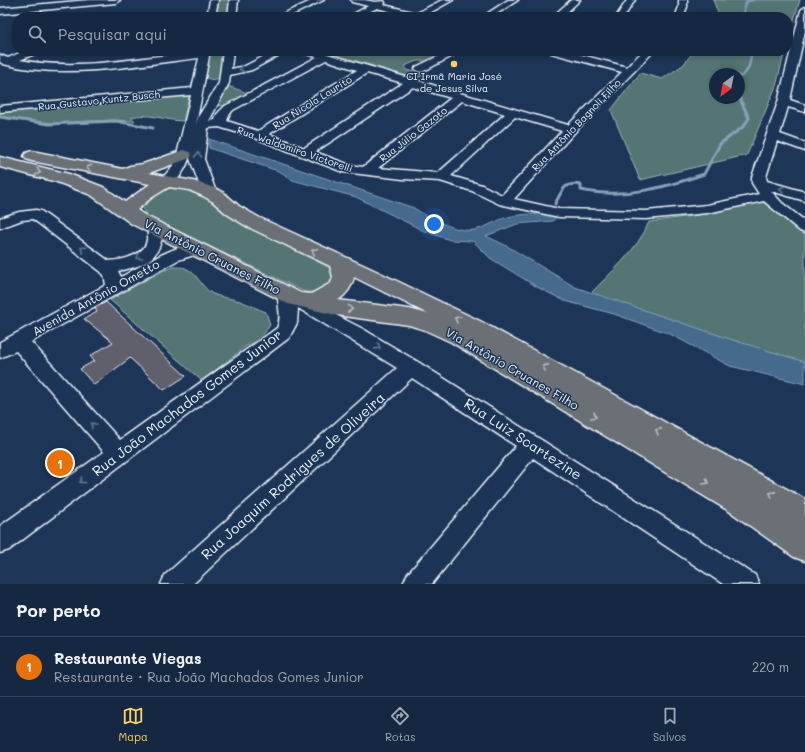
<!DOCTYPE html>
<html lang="pt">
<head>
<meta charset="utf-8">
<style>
  :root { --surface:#162841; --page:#23344c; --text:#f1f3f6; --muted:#9ea6b1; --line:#35445a; --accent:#ffd166 }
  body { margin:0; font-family:Mali,sans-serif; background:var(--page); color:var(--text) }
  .compass { position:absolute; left:709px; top:68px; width:36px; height:36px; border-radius:50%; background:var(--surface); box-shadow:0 2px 6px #0003; rotate:212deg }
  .you { position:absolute; left:434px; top:224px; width:14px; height:14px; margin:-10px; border:3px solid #fff; border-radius:50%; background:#1a73e8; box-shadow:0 0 0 6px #1a73e833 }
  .badge { display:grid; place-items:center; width:26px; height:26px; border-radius:50%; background:var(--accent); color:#fff; font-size:13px; font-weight:700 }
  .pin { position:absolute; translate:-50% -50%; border:2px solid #fff; box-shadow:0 1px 4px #0006 }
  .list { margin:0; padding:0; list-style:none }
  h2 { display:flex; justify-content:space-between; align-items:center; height:52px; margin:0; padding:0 16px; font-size:17px }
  h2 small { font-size:13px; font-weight:400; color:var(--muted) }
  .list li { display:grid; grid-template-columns:26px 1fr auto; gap:12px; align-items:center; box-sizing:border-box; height:60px; padding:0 16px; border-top:1px solid var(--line) }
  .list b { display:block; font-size:15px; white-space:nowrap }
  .list p { margin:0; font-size:13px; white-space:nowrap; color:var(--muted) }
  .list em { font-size:13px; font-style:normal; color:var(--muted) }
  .icon { flex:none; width:22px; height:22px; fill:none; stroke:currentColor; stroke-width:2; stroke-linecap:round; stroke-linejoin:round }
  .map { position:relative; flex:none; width:805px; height:584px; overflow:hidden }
  .search { position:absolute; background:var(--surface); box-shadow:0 2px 6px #0003; left:12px; right:12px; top:12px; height:44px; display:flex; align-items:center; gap:10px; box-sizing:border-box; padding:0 14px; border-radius:16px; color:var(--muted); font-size:15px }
  .sheet { height:112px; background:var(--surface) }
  nav { display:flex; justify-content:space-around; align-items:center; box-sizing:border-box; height:56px; border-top:1px solid var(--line); background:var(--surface); font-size:11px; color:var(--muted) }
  nav a { display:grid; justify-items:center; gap:2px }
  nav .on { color:var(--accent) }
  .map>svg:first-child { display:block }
  .green { fill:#547575; stroke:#9eb3b6; fill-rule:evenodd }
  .water { fill:#446b8c; stroke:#86a1b7 }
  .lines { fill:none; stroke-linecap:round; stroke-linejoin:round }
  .stream-far1 { stroke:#86a1b7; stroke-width:2.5 }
  .stream { stroke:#86a1b7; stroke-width:3 }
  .building { fill:#615f6c; stroke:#e8f1f8 }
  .minor-casing { stroke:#e8f1f8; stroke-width:3 }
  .major-casing { stroke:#e8f1f8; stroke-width:3 }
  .minor { fill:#1d3557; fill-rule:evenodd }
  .major { fill:#6a7074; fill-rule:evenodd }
  .oneway { stroke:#64778f }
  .oneway2 { stroke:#b6bdc3 }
  .poi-dot { fill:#ffd166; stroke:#1d3557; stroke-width:1.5 }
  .labels { text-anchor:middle; stroke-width:3; stroke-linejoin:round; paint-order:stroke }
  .far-poi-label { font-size:10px; fill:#e8f1f8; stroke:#1d3557 }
  .far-street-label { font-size:10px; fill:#e8f1f8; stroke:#1d3557 }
  .street-label { font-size:12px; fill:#e8f1f8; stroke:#1d3557 }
  .near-street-label { font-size:14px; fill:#e8f1f8; stroke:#1d3557 }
</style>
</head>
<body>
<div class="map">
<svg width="805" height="584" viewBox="0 0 805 584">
  <rect width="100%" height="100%" fill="#1d3557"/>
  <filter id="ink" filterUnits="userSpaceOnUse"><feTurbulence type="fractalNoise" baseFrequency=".025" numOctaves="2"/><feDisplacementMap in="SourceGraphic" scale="8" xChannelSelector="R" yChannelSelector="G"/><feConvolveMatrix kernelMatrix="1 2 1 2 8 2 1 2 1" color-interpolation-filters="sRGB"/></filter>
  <g filter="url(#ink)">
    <path class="green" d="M219,0H232L229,17H216Z
      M713,0H800L788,40V17H716L718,13Z
      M372,9H380L415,17H354Z
      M210,51H225L222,76C216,80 211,81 206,77Z
      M323,51H443L426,61H417L407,65L405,68L406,70L424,74L416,79Z
      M694,51H785L776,86L747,155L640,180L611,110L640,73L662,79L683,65ZM715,74H739V98H715Z
      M228,86L250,94L232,105L217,106Z
      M188,94L189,96L183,121C168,121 146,112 132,117V118L135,121L112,120L52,123L0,117V111L25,110Z
      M182,186L202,191L211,201L232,218L328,267L335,274V280L318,292H305L163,224C153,219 143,217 142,204C153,193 166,188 182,186Z
      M761,201L769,205L805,234V366L590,294C611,272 637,251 649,222L713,213Z
      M173,267C177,267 182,267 185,268C198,273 201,288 213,294C222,298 231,298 240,301C249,304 257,309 266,312L270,325L260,339L245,347L202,381L110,300L164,270Z"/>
    <path class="water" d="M209,139L414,208C427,217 457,233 474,230C486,228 496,220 508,217C524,213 542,214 558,214L553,221L517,224L486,236L507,246L575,287L730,339L805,362V384L730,366L670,334L614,314L565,301L537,287L490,258L473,241L450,240L424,231L356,197L292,180L281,172L209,148Z"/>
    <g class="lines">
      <path class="stream-far1" d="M744,17V8L747,1L753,0
        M739,77C750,73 750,61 752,51"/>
      <path class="stream" d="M0,117L49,124L116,121L153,128
        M555,204C562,191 564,181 581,185V190C623,199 664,188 704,174L720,144L744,126L749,118L739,97"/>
    </g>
    <path class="building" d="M106,302L186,376L164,390L130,358L94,385L80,369L94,361L90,356L113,342L84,319L97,312L95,308Z"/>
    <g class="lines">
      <g class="minor-casing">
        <path id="minor" d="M89,0H120L116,3L0,14V8Z
          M210,0H218L215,17H207Z
          M230,0H238L236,17H228Z
          M313,0H324L288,17H276Z
          M351,0H365L375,2L384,1L385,3L384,5L417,13L442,0H453L426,15L427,17H412L377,8L359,17H348L368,6L352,2Z
          M508,0H518L492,17H482Z
          M571,0H580L562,17H552Z
          M627,0H635L624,17H616Z
          M679,0H687V7L683,17H675L679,7Z
          M805,7V31L790,100L805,105V112L788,107L780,134L805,143V151L777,141L766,177L767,181L805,192V201L771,191L782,203L805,221V233L800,231L764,201L707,213L646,219L559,217L499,204L472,191L440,181L403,179L343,172L255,138L219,127L208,128L204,159L216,192L214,195L209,196L204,195L202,192L190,159L191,152C188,165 177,189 161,185L159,182L172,167L176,159L191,95L0,112V106L192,88L199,58C135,65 66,80 3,64L0,62V55L8,58L24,51H38L37,53L20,60C63,68 108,63 152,57C171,55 191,51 210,51L196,125L198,117L219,83L223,51H233L231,69L245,66L274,51H287L252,70L230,75L229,83L209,121L215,120L217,114L225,106L317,57L302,53L301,51H317L568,125L622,72L551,53L550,51H567L627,67L643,51H654L574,133L514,199L559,209L646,211L707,205L759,194L752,183V177L778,102L801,10ZM326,60L357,70L258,131L227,121L229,115L233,110ZM367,73L403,83L304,148L269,134ZM413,87L451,98L363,167L350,165L315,152ZM462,101L505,114L438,173L378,168ZM515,117L562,131L502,195L482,185L451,176Z
          M449,51H462L424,71L420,72L415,69L416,67Z
          M36,210L41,211L109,261C121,260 140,257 146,244C148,238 147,231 151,226L156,224L161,226L164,229C159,260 147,265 118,271L121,277C139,267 181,240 201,245L203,249L201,253L178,260L31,342L120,440L277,328C284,314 274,299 280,290L286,288L292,290L294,293L302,295L328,311L363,329L418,362L755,575L759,584H723L533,458L432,584H403L407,575L516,446L412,378L193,584H161L165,575L397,368L298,308L297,323L289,338L9,550L0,553V526L104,452L16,351L0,358V342L106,285L104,275L100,271L33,219L22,220L0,228V218L19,212Z"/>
      </g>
      <g class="major-casing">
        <path id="major" d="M184,150L190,152L192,155L190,158L149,173L193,181L215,188L224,193L239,206L260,218L376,271L480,321L805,499V561L794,557L732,513L451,342L425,330L409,325L336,315L288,304L132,224L91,195L57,182L0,167V157L69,174L103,187L125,202L150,184L32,161L26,159L24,156L26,153L32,151L123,169L130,166L143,164ZM169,187L189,190L203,196L212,201L227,214L246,226L330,266L333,277L331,283L311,294L301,293L146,216L137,210L151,198ZM354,277L428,314L409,309L338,300C346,295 352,287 354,277Z"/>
      </g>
      <use href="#minor" class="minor"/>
      <use href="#major" class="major"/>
    </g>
    <defs><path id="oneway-chevron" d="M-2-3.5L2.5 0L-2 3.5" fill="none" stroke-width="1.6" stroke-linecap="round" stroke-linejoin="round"/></defs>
    <g class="oneway">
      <use href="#oneway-chevron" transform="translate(242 69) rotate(166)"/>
      <use href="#oneway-chevron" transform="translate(198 155) rotate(-91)"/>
      <use href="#oneway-chevron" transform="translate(782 189) rotate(-162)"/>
      <use href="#oneway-chevron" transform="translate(83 249) rotate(-143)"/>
      <use href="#oneway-chevron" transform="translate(139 257) rotate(146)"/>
      <use href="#oneway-chevron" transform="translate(378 347) rotate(32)"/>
      <use href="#oneway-chevron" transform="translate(93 425) rotate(-131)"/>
      <use href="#oneway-chevron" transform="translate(82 481) rotate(144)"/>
    </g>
    <g class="oneway2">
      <use href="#oneway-chevron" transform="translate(89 168) rotate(-169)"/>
      <use href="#oneway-chevron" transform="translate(38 172) rotate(14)"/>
      <use href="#oneway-chevron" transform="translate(314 251) rotate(-155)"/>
      <use href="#oneway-chevron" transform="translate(350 309) rotate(7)"/>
      <use href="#oneway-chevron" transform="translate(457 319) rotate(-153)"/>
      <use href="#oneway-chevron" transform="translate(545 367) rotate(-151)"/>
      <use href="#oneway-chevron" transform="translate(594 416) rotate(31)"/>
      <use href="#oneway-chevron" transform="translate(658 431) rotate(-151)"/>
      <use href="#oneway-chevron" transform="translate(706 482) rotate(31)"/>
      <use href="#oneway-chevron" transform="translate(772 494) rotate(-151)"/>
    </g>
  </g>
  <circle class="poi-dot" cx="454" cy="64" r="4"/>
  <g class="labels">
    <g class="far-poi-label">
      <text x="454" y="80">CI Irmã Maria José<tspan x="454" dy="12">de Jesus Silva</tspan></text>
    </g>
    <g class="far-street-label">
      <text transform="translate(99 100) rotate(-6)" y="4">Rua Gustavo Kuntz Busch</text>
      <text transform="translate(312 102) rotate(-32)" y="4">Rua Nícola Laurito</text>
      <text transform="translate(576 125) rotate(-46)" y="4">Rua Antônio Bagnoli Filho</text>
      <text transform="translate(413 134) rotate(-38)" y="4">Rua Júlio Gazoto</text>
      <text transform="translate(295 149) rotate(19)" y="4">Rua Waldomiro Victorelli</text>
    </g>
    <g class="street-label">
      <text transform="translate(212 257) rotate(27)" y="4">Via Antônio Cruanes Filho</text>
      <text transform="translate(96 298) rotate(-29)" y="4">Avenida Antônio Ometto</text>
      <text transform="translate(512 369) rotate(30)" y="4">Via Antônio Cruanes Filho</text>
    </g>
    <g class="near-street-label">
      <text transform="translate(187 403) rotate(-37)" y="5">Rua João Machados Gomes Junior</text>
      <text transform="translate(523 439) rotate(33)" y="5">Rua Luiz Scartezine</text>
      <text transform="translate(293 476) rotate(-42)" y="5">Rua Joaquim Rodrigues de Oliveira</text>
    </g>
  </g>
</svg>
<svg class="compass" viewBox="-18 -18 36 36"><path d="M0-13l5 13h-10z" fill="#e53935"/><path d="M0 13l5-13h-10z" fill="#9ea6b1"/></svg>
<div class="you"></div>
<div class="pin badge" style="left:60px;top:463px;background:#e8710a">1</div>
<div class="search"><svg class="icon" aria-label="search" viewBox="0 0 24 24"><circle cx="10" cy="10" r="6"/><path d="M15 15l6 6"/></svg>Pesquisar aqui</div>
</div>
<section class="sheet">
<h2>Por perto<small></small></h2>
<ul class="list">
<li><span class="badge" style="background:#e8710a">1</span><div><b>Restaurante Viegas</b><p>Restaurante · Rua João Machados Gomes Junior</p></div><em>220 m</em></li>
</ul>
</section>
<nav>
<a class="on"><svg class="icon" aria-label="map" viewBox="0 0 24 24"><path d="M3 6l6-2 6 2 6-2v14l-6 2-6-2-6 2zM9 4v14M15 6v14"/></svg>Mapa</a>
<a><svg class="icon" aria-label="directions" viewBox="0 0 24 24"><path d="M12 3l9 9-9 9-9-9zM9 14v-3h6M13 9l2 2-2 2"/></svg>Rotas</a>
<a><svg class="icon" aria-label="saved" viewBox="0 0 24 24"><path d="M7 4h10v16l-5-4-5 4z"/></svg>Salvos</a>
</nav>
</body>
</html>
